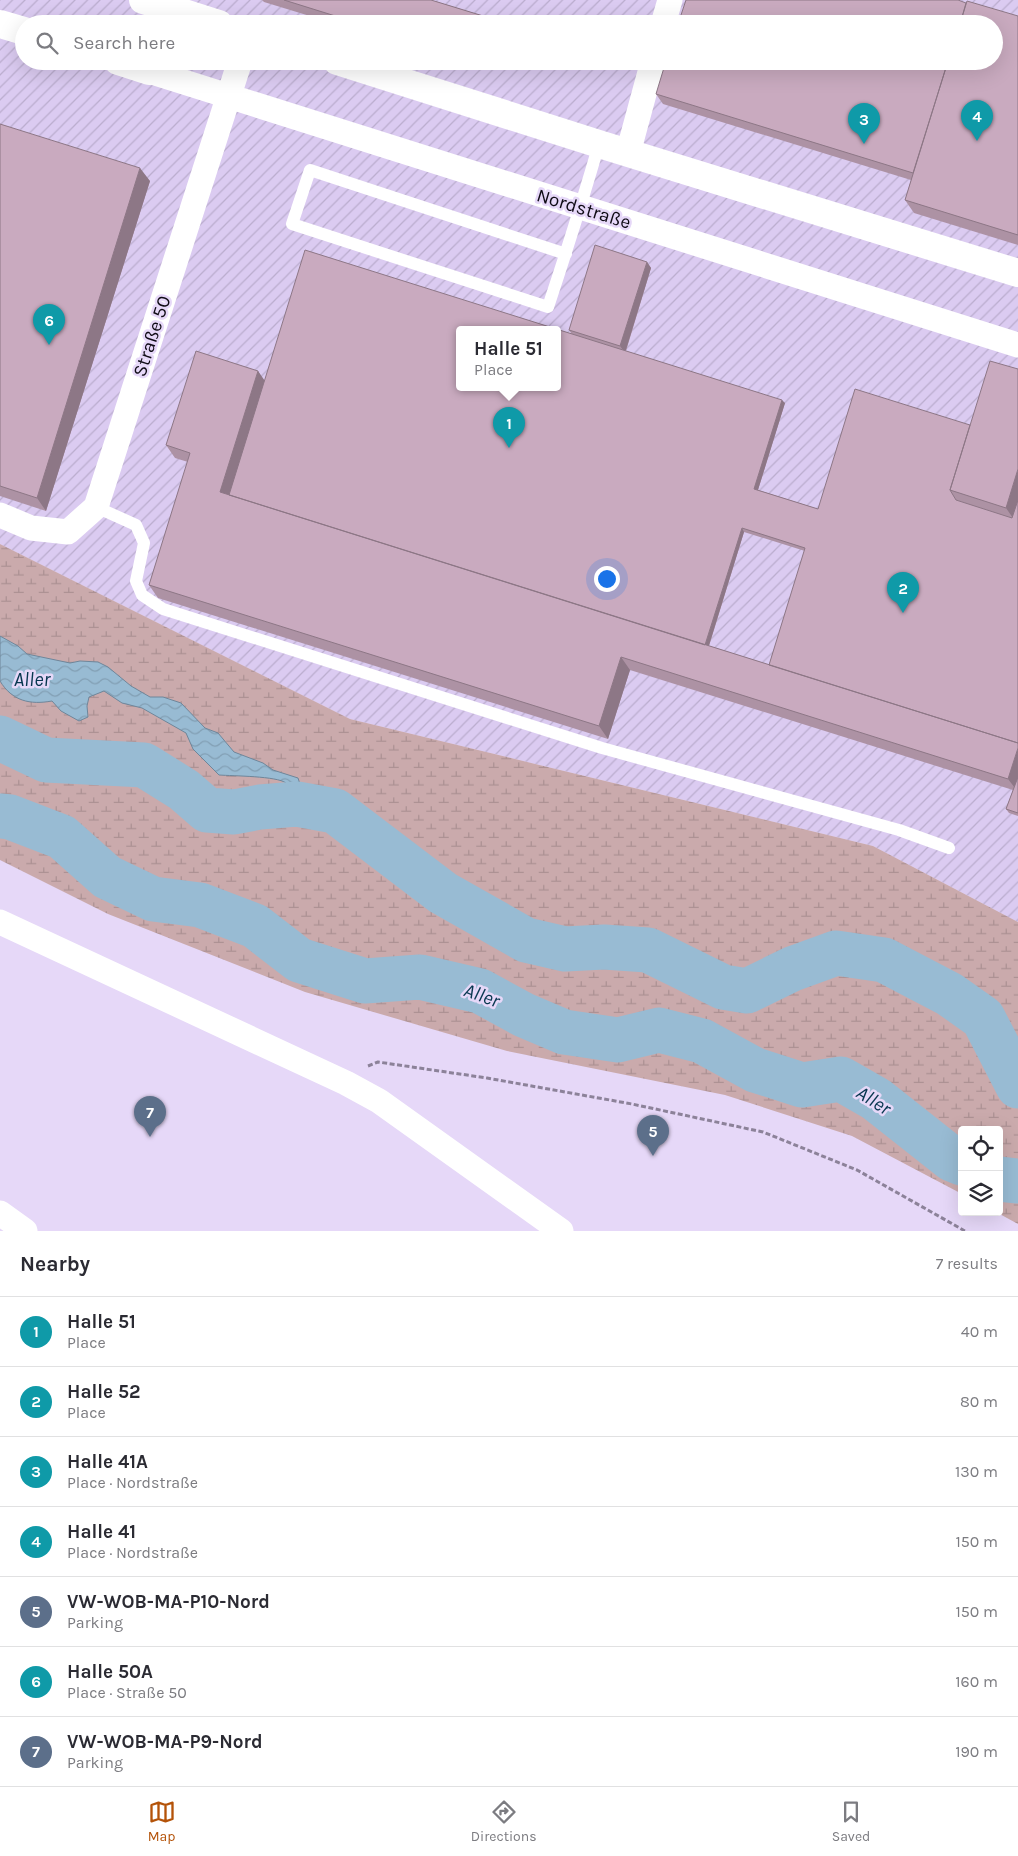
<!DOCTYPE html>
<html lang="en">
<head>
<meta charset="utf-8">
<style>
  :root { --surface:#fff; --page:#f7f7f7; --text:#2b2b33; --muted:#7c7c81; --line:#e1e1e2; --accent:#b45309 }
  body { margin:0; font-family:Karla,sans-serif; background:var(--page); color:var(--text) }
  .controls { position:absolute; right:15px; bottom:15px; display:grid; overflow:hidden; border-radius:5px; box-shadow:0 5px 20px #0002 }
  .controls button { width:45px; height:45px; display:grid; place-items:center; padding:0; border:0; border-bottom:1px solid var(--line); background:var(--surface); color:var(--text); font:25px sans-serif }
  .you { position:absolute; left:606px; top:578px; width:18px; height:18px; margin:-12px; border:4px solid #fff; border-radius:50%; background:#1a73e8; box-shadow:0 0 0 8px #1a73e833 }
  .badge { display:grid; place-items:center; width:32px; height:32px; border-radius:50%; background:var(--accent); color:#fff; font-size:16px; font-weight:700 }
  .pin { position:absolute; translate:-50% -41px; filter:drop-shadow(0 1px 2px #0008) }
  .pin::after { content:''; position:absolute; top:26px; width:18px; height:15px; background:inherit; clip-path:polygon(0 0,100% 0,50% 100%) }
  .popup { position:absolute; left:456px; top:326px; width:105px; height:65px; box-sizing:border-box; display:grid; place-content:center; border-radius:5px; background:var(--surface); filter:drop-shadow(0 1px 4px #0005); font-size:16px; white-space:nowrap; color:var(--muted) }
  .popup b { font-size:19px; color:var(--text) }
  .popup::after { content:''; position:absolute; left:50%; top:100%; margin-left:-10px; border:10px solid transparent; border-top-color:var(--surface) }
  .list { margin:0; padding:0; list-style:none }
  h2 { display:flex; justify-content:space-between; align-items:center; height:65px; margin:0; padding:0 20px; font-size:21px }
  h2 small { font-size:16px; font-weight:400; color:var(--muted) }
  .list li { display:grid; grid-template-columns:32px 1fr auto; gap:15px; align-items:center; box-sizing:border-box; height:70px; padding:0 20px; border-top:1px solid var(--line) }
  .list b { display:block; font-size:19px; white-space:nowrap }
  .list p { margin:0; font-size:16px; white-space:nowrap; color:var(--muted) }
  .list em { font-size:16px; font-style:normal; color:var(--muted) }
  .icon { flex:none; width:28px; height:28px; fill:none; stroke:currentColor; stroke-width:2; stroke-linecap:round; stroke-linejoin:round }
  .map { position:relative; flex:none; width:1018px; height:1231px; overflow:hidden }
  .search { position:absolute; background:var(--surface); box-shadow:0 5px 20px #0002; left:15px; right:15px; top:15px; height:55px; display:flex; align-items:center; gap:12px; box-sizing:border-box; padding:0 18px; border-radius:28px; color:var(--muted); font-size:19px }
  .sheet { height:555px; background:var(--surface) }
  nav { display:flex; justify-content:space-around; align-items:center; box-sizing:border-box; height:70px; border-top:1px solid var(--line); background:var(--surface); font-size:14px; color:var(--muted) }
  nav a { display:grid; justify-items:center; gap:2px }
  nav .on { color:var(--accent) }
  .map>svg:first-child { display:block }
  .industrial { fill:url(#industrial-furrows); fill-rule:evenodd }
  .wetland { fill:url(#wetland-marsh) }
  .water { fill:url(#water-waves); stroke:#6f869a }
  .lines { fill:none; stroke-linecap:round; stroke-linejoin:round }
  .river { stroke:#98bbd3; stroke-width:45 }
  .path { stroke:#8c8299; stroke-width:3; stroke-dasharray:5 2.5; stroke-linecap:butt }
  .service { stroke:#fff; stroke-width:12 }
  .minor { stroke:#fff; stroke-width:25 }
  .tertiary { stroke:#fff; stroke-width:28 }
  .wall { fill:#ad92a4; fill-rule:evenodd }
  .shaded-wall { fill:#8d7786 }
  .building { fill:#c9aabf; stroke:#8d7786; fill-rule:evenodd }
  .labels { text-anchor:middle; stroke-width:5; stroke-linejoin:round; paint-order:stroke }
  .street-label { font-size:19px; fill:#0f0b15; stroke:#e6d8f8 }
  .water-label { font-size:20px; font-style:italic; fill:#07364f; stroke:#e6d8f8 }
</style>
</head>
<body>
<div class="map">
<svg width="1018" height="1231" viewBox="0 0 1018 1231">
  <defs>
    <pattern id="industrial-furrows" width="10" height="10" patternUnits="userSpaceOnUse" patternTransform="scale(1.25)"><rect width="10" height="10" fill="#dbcbf1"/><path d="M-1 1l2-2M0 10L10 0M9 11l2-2" fill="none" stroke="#bbadce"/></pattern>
    <pattern id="wetland-marsh" width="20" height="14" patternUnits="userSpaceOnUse" patternTransform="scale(1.25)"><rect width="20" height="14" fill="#caaaac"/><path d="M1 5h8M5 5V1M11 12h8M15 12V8" fill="none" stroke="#ac9193"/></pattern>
    <pattern id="water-waves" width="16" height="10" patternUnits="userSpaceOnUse" patternTransform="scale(1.25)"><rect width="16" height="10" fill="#98bbd3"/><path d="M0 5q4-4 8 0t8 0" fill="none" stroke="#829fb4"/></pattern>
  </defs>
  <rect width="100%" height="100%" fill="#e6d8f8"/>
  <path class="industrial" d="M0,0H1018V922L873,846L350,719L0,544ZM24,24H994V61H24ZM460,329H558V387H460Z"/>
  <path class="wetland" d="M0,544L350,719L873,846L1018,922V1224L996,1212H999V1130H962V1194L852,1136L725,1095L507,1051L305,992L108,914L0,860Z"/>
  <path class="water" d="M0,636L18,646L27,654L70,663L80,661L98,662L108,667L131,686L150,697H163L181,703L205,728L218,733L234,752L263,763L273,770L298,778L302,790L297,804C295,795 293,789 286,783C277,776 233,776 219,775L193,749L186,733L142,708L122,703L104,691L89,697L87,706L88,717L79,721L61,711L52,701C30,705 12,701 0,681Z"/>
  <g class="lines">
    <path class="river" d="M0,738L46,760L144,765L184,790L207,810L234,812L260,807L297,804L335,811L443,893L526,940L565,949L604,947L648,950L723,987L747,991L792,969L836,953L884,960L949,994L983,1018L1018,1086
      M0,816L10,817L62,837L107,877L153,899L200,905L255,926L299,960L365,981L420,977L480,991L524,1015L564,1032L618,1040L659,1030L702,1041L755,1070L802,1085L841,1079L876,1099L952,1159L962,1163
      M999,1179L1018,1181"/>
    <path class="path" d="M368,1066L378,1062L487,1078L632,1104L763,1132L857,1170L965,1231"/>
    <path class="service" d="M566,254L310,170L292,224L548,307C566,253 583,199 599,144
      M96,507L136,525L144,543L136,581L142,595L163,609L602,748L899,830L949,848"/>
    <path class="minor" d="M663,24L670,0
      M149,71L1018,345
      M628,153L653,61
      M0,515L31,528L68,532L96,507L240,61
      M0,922L346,1083L379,1101L561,1231
      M0,1213L25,1231"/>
    <path class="tertiary" d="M143,0L219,24
      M0,24L24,31
      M118,61L149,71L159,61
      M337,61L599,144L1018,273"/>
  </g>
  <path class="wall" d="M262,0H431L493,19L496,24H336L264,2Z
    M1018,16V245L914,213L905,200L911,180L663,104L656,94Z
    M458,61H490L487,70Z
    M0,124L150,181L46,511L0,496Z
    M647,262L651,268L626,351L785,403L758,490L818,509L970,425L1018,369V816L1009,813L1006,809L1013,790L630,670L608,739L158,598L149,585L188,462L175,458L166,445L258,371L264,381L571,333L569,330ZM744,532L805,551L769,665L709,646Z"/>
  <path class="shaded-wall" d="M493,19L496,24H491Z
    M481,61H490L487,70Z
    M140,168L150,181L46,511L37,498Z
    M647,262L651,268L625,353L620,346Z
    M258,371L267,384L230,503L220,492Z
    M782,400L785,403L757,493L754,489Z
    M1018,469V511L1015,521L1006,508Z
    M742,528L744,532L706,655L703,652Z
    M621,657L630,670L608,739L599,726Z
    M1018,748V792L1008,779Z"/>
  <path class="building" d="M284,0H431L493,19L491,24H361Z
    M686,0H958L966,3L960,24H678Z
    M967,1L1018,16V235L905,200L948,61H994V24H960Z
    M666,61H948L913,173L656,94Z
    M0,124L140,168L37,498L0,486Z
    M595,245L647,262L620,346L569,330Z
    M305,250L782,400L754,489L818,509L855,389L970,425L950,490L956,500L1012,518L1018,500V743L769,665L805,548L742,528L705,645L229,495ZM460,329H558V387H460Z
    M196,351L258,371L220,492L1018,743V748L1008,779L621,657L599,726L149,585L190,453L166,445Z
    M990,361L1018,369V469L1006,508L950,490Z
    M1018,777V813L1006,809Z"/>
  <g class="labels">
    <g class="street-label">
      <text transform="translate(584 208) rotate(17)" y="7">Nordstraße</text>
      <text transform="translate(151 336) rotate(-72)" y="7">Straße 50</text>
    </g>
    <g class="water-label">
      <text x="32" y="686">Aller</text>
      <text transform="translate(482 995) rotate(20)" y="7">Aller</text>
      <text transform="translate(874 1100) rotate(33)" y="7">Aller</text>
    </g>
  </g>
</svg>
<div class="controls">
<button><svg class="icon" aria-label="locate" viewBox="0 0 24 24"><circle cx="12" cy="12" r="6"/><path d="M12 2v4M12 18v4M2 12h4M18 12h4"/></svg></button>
<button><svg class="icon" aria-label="layers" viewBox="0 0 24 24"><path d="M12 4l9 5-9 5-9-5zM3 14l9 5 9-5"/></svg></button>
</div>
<div class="you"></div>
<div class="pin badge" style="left:509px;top:448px;background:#0f9aa8">1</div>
<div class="popup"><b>Halle 51</b>Place</div>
<div class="pin badge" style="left:903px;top:613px;background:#0f9aa8">2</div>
<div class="pin badge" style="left:864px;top:144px;background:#0f9aa8">3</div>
<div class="pin badge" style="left:977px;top:141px;background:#0f9aa8">4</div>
<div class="pin badge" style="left:653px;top:1156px;background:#5c6f8a">5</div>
<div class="pin badge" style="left:49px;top:345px;background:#0f9aa8">6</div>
<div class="pin badge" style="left:150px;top:1137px;background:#5c6f8a">7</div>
<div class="search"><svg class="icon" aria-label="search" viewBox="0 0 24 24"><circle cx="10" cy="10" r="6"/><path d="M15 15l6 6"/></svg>Search here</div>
</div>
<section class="sheet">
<h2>Nearby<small>7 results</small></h2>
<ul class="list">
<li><span class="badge" style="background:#0f9aa8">1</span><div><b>Halle 51</b><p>Place</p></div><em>40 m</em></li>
<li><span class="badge" style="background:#0f9aa8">2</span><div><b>Halle 52</b><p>Place</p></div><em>80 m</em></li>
<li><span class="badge" style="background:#0f9aa8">3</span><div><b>Halle 41A</b><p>Place · Nordstraße</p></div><em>130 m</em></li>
<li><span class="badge" style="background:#0f9aa8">4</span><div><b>Halle 41</b><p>Place · Nordstraße</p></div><em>150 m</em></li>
<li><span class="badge" style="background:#5c6f8a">5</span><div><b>VW-WOB-MA-P10-Nord</b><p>Parking</p></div><em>150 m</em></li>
<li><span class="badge" style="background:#0f9aa8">6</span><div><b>Halle 50A</b><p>Place · Straße 50</p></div><em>160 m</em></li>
<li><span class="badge" style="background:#5c6f8a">7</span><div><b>VW-WOB-MA-P9-Nord</b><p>Parking</p></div><em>190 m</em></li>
</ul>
</section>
<nav>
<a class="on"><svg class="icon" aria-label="map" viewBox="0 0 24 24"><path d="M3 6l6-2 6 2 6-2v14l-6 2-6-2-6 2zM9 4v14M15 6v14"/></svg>Map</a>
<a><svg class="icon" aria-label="directions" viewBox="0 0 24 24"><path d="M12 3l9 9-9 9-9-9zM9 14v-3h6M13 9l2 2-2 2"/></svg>Directions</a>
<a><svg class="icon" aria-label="saved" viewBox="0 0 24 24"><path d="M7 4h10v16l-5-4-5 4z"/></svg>Saved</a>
</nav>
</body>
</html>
